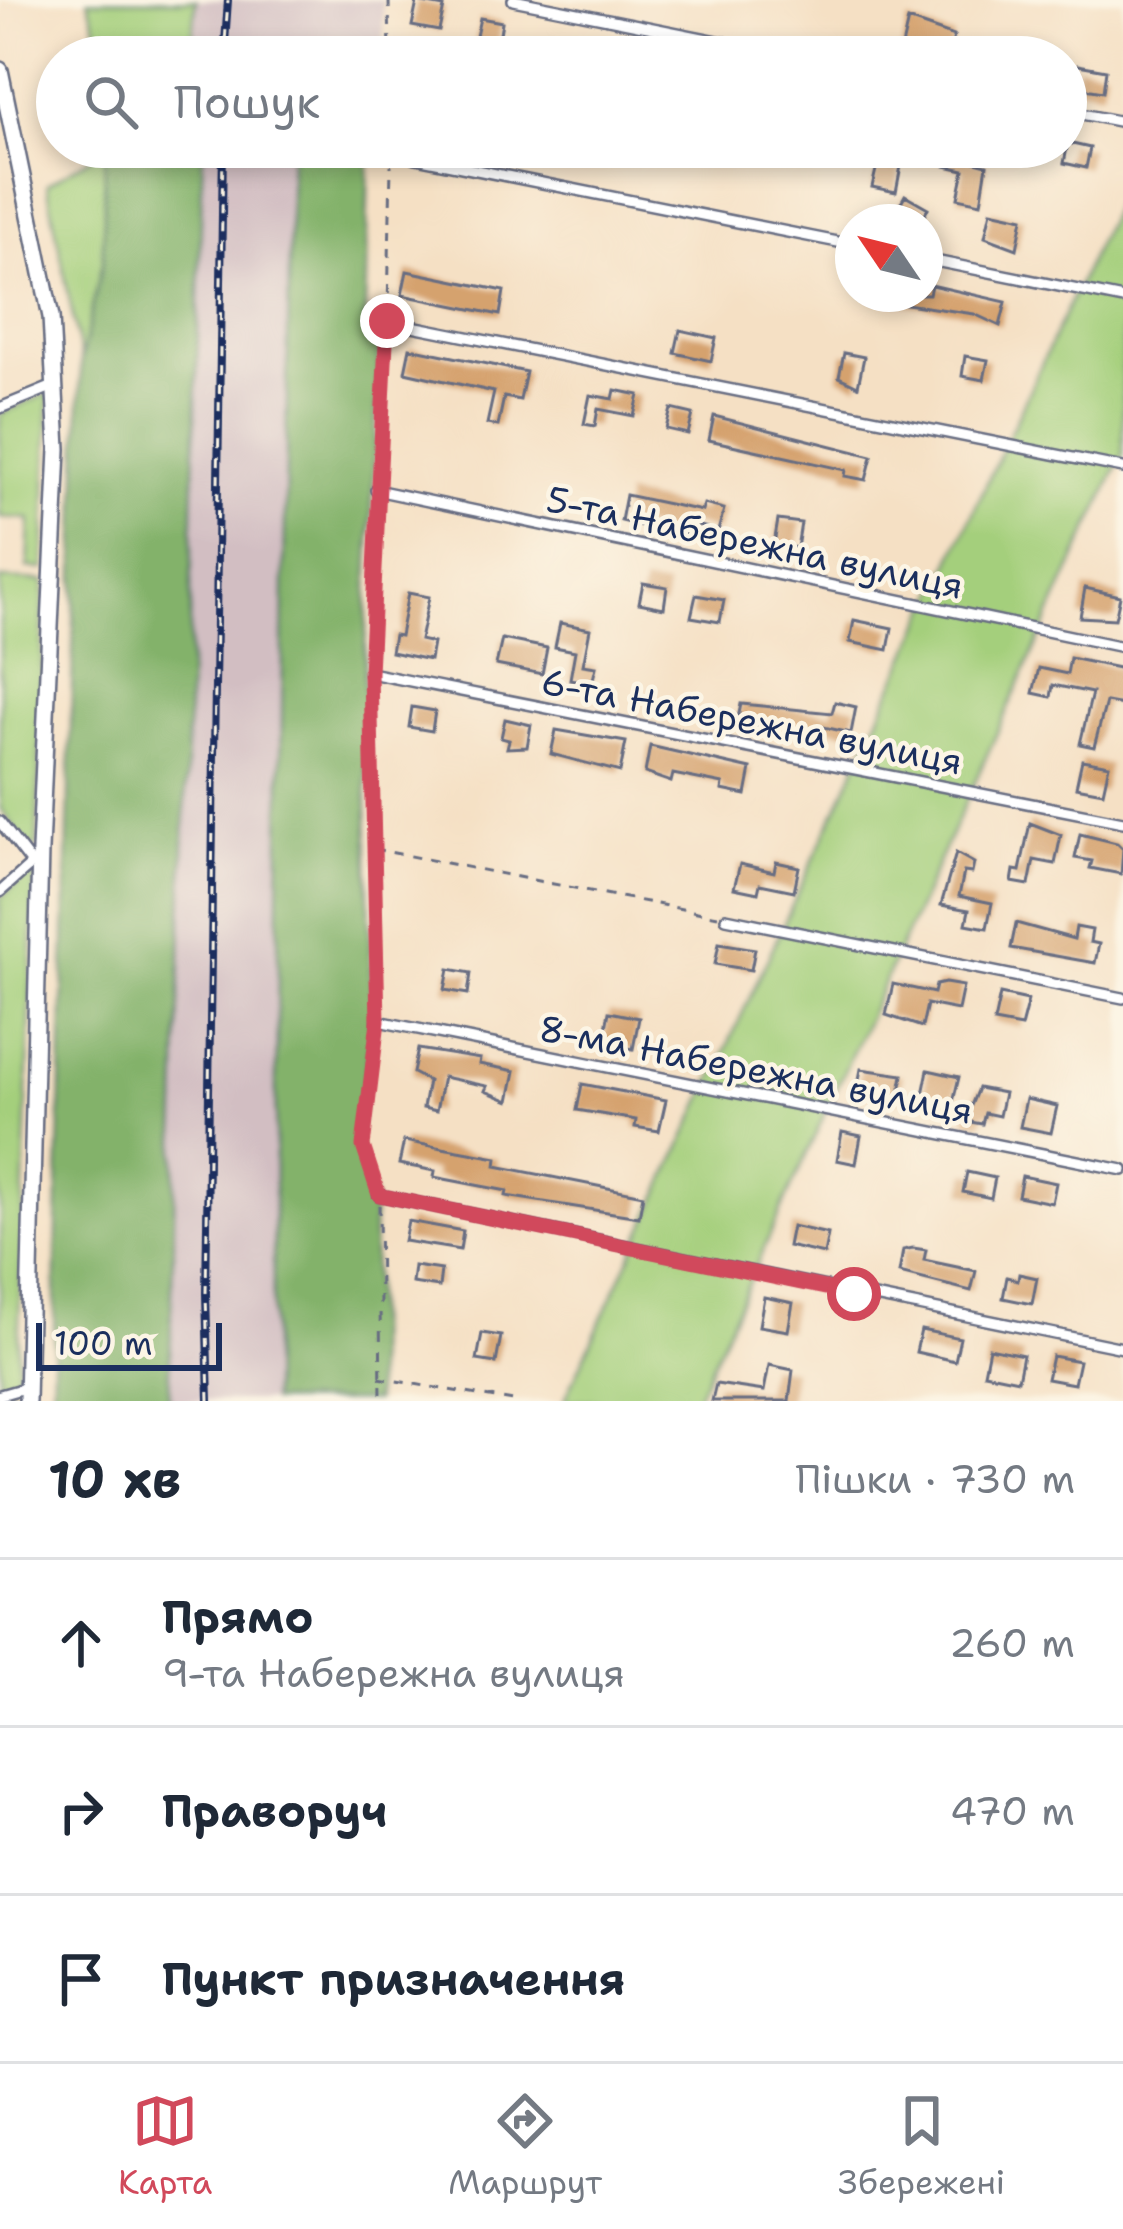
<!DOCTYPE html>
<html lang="uk">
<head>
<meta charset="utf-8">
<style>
  :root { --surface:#fff; --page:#f2f2f3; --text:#1f2937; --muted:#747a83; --line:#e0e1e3; --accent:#d1495b }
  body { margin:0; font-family:"Shantell Sans",sans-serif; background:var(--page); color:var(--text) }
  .compass { position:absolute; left:835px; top:204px; width:108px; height:108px; border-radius:50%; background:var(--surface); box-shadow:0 6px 18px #0003; rotate:305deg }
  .scale { position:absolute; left:36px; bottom:30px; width:186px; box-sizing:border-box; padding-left:12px; border:6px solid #1b2f5e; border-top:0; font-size:33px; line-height:42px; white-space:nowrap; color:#1b2f5e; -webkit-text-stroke:9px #fcf5e5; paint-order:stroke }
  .stop { position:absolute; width:36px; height:36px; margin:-27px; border:9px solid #d1495b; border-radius:50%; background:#fff }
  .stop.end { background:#d1495b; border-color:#fff; box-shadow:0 3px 12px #0008 }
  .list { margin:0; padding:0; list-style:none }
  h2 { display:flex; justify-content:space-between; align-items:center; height:156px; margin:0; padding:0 48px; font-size:51px }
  h2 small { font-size:39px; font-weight:400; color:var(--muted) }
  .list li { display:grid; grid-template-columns:78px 1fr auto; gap:36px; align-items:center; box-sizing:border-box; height:168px; padding:0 48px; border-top:3px solid var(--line) }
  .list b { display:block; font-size:45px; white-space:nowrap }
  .list p { margin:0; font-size:39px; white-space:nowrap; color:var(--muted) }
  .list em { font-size:39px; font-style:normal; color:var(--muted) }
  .icon { flex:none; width:66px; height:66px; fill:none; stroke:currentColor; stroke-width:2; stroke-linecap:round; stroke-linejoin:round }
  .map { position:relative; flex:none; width:1123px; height:1401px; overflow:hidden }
  .search { position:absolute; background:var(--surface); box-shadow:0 6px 18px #0003; left:36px; right:36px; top:36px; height:132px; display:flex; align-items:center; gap:30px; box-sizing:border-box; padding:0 42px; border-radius:66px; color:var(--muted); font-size:45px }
  .sheet { height:660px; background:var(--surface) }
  nav { display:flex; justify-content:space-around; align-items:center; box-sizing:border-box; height:168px; border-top:3px solid var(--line); background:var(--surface); font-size:33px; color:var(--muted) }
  nav a { display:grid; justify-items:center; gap:6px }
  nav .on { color:var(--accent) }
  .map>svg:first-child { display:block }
  .industrial { fill:#d2bec2 }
  .green { fill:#a4cf7b; stroke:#607f6c; stroke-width:3 }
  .forest { fill:#83b26b; stroke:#4f7064; stroke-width:3 }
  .building { fill:#d5a26e }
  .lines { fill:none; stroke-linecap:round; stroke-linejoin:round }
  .street-casing { stroke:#676d82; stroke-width:14 }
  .primary-casing { stroke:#676d82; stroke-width:20 }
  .path { stroke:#676d82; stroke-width:3; stroke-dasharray:9 9; stroke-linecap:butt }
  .street { stroke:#fff; stroke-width:9 }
  .primary { stroke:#fff; stroke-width:15 }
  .rail-casing { stroke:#1b2f5e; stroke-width:8 }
  .rail { stroke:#fcf5e5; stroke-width:3; stroke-dasharray:9; stroke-linecap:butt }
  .route { stroke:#d1495b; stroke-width:15 }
  .labels { text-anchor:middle; stroke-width:9; stroke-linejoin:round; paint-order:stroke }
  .street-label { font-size:36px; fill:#1b2f5e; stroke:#fcf5e5 }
</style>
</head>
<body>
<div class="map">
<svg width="1123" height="1401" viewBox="0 0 1123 1401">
  <rect width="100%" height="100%" fill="#fcf5e5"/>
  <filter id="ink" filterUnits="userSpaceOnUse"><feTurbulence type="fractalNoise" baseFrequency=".00833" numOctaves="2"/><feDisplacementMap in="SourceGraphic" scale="24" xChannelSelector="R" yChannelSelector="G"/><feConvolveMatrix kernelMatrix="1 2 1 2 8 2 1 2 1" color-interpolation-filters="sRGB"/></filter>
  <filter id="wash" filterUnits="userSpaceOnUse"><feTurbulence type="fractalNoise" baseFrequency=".004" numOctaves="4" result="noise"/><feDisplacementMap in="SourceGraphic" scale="48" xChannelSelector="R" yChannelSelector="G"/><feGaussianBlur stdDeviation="2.7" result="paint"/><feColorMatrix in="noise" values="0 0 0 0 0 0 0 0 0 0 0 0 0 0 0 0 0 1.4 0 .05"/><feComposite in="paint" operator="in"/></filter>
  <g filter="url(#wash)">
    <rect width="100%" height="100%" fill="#f5e0c4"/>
    <path class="industrial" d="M196,0H383V57H206L192,44Z
      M203,147H291L271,1401H169Z"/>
    <path class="green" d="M88,0H196L192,44L136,57H105Z
      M105,149L103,259L81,360L47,184Z
      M1123,187V454L695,1401H564Z
      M49,393L44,569L28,568L30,519L0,517V414Z
      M0,579L44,581L37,847H29L0,808Z
      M35,869L17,1381L7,1390L0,1387V898Z"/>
    <path class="forest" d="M105,147H203L169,1401H52L81,360L103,259Z
      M291,147H385V153H369L365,320L381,321L364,673L372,1021L357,1147L373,1196L375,1401H271Z"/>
    <g id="blocks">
      <path class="building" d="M417,2L444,7L439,31L412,26Z
        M480,18L502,22L498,46L475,41Z
        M908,20L954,36L949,56L901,51Z
        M1078,65L1106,70L1103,92L1074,87Z
        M1068,143L1090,148L1086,168L1064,163Z
        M948,155L987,165L981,203L958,198L964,170L946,166Z
        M878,161L901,166L896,192L872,187Z
        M905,195L928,208L921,222L893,217Z
        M991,211L1023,218L1017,249L985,237Z
        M407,271L504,291L500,315L402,295Z
        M931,285L1006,302L1000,326L974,314L872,299V294H929Z
        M680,330L716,338L711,361L675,353Z
        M410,348L526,372L520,400L504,397L498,426L487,424L494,392L405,372Z
        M844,353L864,357L858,386L839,377Z
        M965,356L988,360L984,380L962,376Z
        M615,390L639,395L634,416L598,409L595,426L584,424L590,395L613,399Z
        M671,409L693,414L688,434L666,429Z
        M714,416L872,456L866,480L845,476L846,470L709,440Z
        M626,495L702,511L704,504L724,509L718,531L686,522L683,536L621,521Z
        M778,520L801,523L797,548L774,544Z
        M643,583L667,587L664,608L639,603Z
        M1085,588L1120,596L1115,619L1080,617Z
        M408,593L429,597L420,640L433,643L430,660L391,652L394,635L400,636Z
        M696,595L724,600L720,622L691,617Z
        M854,620L892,628L888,650L850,642Z
        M560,623L590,629L583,665L596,667L592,683L570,679L575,651L555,647Z
        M502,639L547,648L542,674L496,665Z
        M1070,658L1123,669V705L1106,702L1094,747L1080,744L1092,693L1053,685L1051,697L1033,693L1039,668L1067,674Z
        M835,702L856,707L851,733L819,726L817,735L758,720L756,727L737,723L741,704L832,713Z
        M412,707L435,711L432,731L409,727Z
        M505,719L531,725L527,747L507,748L509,740L501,738Z
        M556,730L626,742L620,772L551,754Z
        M650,746L751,769L746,795L722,790L723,784L673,774L671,782L645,773Z
        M1082,760L1109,765L1103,792L1076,787Z
        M1030,823L1061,835L1055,864L1034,860L1029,885L1012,882L1014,870L1020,871Z
        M1080,834L1117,843L1123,849L1121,874L1090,868L1092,861L1075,858Z
        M956,853L974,863L972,873L964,872L959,896L992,903L987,928L966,924L969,910L941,905Z
        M776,862L799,867L794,891L760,884L758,893L734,888L740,864L774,872Z
        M1016,923L1074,939L1076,927L1092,930L1090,942L1099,944L1095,963L1011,948Z
        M719,943L755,949L751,970L715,964Z
        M449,969L471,973L468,994L445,990Z
        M945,983L963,986L958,1010L927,1004L922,1027L886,1015L893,984L934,993L936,985Z
        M1000,994L1028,1000L1021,1027L994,1022Z
        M609,1012L639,1018L633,1049L603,1043Z
        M418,1049L480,1059L479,1064L515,1071L509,1101L485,1091L487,1086L443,1077L436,1111L423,1108L428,1081L413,1073Z
        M861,1069L903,1075L898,1102L857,1090Z
        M928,1070L959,1077L952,1106L922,1099Z
        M582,1084L666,1100L659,1131L635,1127L636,1120L577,1110Z
        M978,1088L1004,1093L999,1116L985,1113L982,1124L965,1121Z
        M1026,1099L1057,1106L1051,1133L1020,1127Z
        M842,1132L861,1136L856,1164L837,1160Z
        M404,1141L497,1158L496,1166L643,1195L639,1217L506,1196L507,1191L434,1177L435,1171L399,1164Z
        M967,1172L995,1178L991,1198L963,1192Z
        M1022,1176L1056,1183L1052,1203L1018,1196Z
        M408,1221L463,1231L460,1250L404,1241Z
        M792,1226L828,1234L824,1254L788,1246Z
        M913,1248L926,1250L924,1260L976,1271L971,1291L899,1273L903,1250Z
        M414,1266L441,1270L439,1287L412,1283Z
        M1019,1274L1037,1278L1032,1304L1003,1298L1007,1277L1018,1280Z
        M764,1297L793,1303L788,1331L759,1326Z
        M921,1330L960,1338L955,1361L916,1352Z
        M482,1333L501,1336L496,1363L477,1360Z
        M989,1348L1023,1355L1018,1380L984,1373Z
        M1052,1356L1079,1361L1074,1384L1047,1379Z
        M769,1365L793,1370L789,1401H712L716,1384L764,1391Z"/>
    </g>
  </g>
  <g filter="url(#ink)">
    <use href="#blocks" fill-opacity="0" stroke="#676d82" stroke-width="3"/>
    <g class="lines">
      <g class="street-casing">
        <path id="street" d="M513,0L798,57
          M1066,111L1123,122
          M391,153L853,245
          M925,259L1123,299
          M387,321L1123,468
          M0,408L56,385
          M376,490L1123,647
          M370,673L1123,822
          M0,822L33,865
          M0,892L36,860
          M726,918L1123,998
          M378,1021L1123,1170
          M379,1195L1123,1348
          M0,1395L28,1387"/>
      </g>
      <g class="primary-casing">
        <path id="primary" d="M0,70L51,317L58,449L40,850L27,1401"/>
      </g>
      <path class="path" d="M389,0L390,57
        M388,311L391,165
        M377,479L387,333
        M371,665L376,501
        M371,686L378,1013
        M374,849L718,916
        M375,1184L363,1146L376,1034
        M379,1205L381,1401
        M379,1378L513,1401"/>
      <use href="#street" class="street"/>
      <use href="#primary" class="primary"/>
      <g class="rail-casing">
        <path id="rail" d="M224,57L228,0
          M209,1401L206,1294L223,147"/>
      </g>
      <use href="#rail" class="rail"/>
    </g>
  </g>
  <g class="lines" filter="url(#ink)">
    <path class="route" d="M387,321L370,673L378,1021L363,1146L379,1195L854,1294"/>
  </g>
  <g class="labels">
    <g class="street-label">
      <text transform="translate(755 542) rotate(12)" y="13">5-та Набережна вулиця</text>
      <text transform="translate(752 721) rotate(11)" y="13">6-та Набережна вулиця</text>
      <text transform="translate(756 1069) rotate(11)" y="13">8-ма Набережна вулиця</text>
    </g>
  </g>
</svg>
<svg class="compass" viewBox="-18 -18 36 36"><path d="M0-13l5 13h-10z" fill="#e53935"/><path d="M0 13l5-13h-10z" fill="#747a83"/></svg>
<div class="scale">100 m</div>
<div class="stop" style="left:854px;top:1294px"></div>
<div class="stop end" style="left:387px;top:321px"></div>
<div class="search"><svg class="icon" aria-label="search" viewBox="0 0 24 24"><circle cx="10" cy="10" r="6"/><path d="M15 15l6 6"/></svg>Пошук</div>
</div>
<section class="sheet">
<h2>10 хв<small>Пішки · 730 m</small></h2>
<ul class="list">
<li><svg class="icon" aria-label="ahead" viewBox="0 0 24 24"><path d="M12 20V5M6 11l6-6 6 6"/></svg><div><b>Прямо</b><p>9-та Набережна вулиця</p></div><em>260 m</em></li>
<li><svg class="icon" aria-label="right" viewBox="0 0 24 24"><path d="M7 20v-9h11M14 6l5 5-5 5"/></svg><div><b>Праворуч</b></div><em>470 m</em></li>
<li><svg class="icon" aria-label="arrive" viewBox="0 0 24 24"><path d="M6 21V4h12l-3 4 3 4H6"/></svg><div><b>Пункт призначення</b></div></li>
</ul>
</section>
<nav>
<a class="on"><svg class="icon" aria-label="map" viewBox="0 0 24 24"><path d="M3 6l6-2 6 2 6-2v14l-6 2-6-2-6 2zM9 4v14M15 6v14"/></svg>Карта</a>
<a><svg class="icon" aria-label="directions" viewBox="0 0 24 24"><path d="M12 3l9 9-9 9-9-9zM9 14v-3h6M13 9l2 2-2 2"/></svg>Маршрут</a>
<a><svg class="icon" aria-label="saved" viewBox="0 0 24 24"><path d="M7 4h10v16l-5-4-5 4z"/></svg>Збережені</a>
</nav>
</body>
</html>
